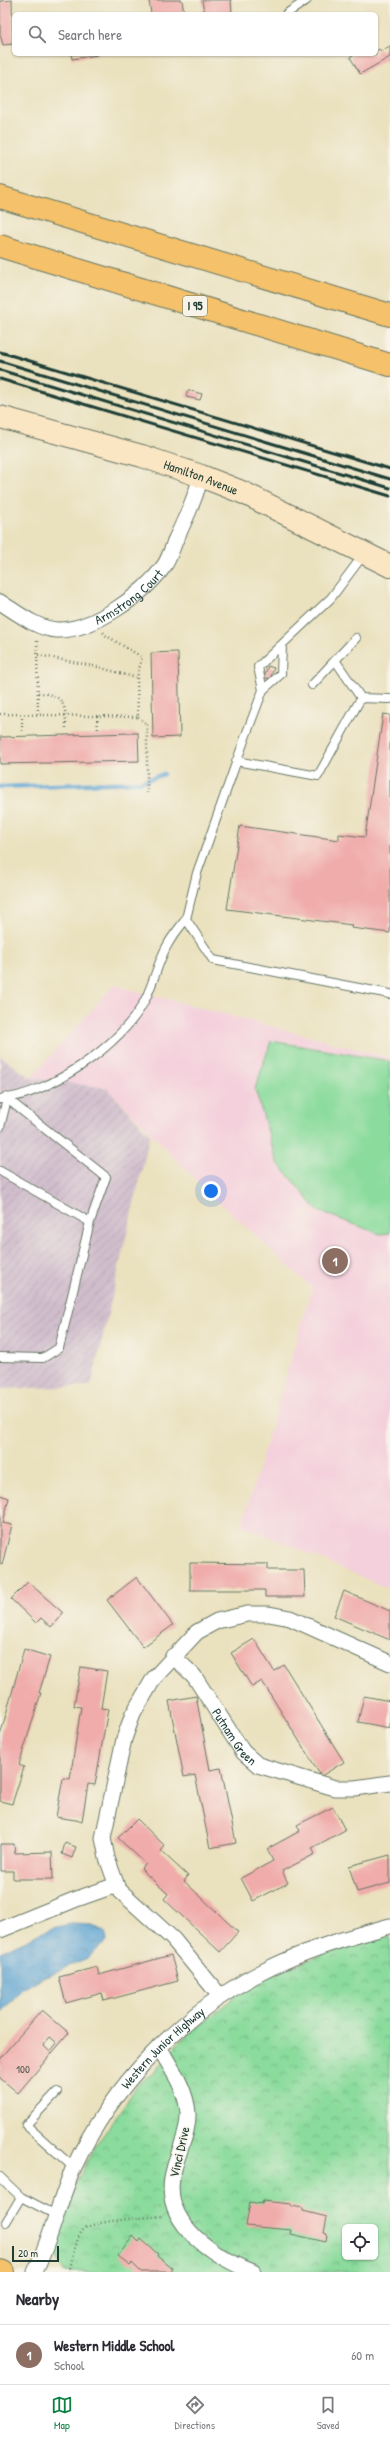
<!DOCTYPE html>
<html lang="en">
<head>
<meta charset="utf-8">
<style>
  :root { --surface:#fff; --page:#f2f2f3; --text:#2b2b33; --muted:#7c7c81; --line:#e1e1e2; --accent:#0b8043 }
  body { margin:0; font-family:"Patrick Hand",sans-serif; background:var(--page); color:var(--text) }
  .controls { position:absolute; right:12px; bottom:12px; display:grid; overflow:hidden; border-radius:6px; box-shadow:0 1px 3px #0004 }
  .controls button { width:36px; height:36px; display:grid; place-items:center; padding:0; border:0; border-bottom:1px solid var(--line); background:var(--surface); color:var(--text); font:20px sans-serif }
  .scale { position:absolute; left:12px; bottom:10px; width:47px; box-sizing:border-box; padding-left:4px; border:2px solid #1f3d34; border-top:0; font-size:11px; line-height:14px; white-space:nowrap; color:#1f3d34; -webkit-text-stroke:3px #f7f3e8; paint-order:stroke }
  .you { position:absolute; left:211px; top:1191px; width:14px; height:14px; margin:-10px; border:3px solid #fff; border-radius:50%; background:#1a73e8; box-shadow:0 0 0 6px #1a73e833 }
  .badge { display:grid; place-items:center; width:26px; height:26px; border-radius:50%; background:var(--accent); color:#fff; font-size:13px; font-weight:700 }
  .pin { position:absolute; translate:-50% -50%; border:2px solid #fff; box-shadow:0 1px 4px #0006 }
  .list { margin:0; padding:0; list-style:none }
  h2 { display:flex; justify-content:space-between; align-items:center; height:52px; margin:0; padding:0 16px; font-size:17px }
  h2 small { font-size:13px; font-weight:400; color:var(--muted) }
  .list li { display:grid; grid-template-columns:26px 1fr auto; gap:12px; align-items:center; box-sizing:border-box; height:60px; padding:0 16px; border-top:1px solid var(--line) }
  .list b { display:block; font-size:15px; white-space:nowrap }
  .list p { margin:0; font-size:13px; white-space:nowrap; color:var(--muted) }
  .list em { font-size:13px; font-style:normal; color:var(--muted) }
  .icon { flex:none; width:22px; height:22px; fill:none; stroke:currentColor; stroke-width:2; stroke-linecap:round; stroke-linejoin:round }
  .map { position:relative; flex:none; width:390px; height:2272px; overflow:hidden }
  .search { position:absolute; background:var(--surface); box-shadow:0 1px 3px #0004; left:12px; right:12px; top:12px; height:44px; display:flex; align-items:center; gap:10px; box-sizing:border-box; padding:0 14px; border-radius:6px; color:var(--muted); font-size:15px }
  .sheet { height:112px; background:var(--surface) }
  nav { display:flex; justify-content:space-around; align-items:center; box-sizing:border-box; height:56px; border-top:1px solid var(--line); background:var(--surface); font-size:11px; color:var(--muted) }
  nav a { display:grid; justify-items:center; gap:2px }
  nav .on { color:var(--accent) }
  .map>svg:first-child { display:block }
  .built { fill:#f4cfdc }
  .industrial { fill:url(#industrial-furrows) }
  .park { fill:url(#park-crowns); stroke:#548c68; fill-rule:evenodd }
  .pitch { fill:#8adb9c; stroke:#548c68 }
  .water { fill:url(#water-ripples); stroke:#3d7083 }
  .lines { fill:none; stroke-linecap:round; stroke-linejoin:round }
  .stream { stroke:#5ba3d2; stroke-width:4.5 }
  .building { fill:#f0acaa; fill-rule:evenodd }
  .service-casing { stroke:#667664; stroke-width:10 }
  .minor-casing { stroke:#667664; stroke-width:17 }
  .secondary-casing { stroke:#667664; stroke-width:24 }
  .primary-casing { stroke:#667664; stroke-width:24 }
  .motorway-casing { stroke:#667664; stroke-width:24 }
  .path { stroke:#667664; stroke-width:2.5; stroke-dasharray:1 3; stroke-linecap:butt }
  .service { stroke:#fff; stroke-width:8 }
  .minor { stroke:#fff; stroke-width:15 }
  .secondary { stroke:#fbe6c4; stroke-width:22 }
  .primary { stroke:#f5c16b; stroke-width:22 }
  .motorway { stroke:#f5c16b; stroke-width:22 }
  .rail { stroke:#1f3d34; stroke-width:3 }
  .labels { text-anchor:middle; stroke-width:3; stroke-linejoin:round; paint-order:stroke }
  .number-label { font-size:11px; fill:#535952 }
  .shield { fill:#f7f3e8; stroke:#60746a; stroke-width:1 }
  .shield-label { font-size:12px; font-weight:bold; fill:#1f3d34 }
  .street-label { font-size:13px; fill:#1f3d34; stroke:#f7f3e8 }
</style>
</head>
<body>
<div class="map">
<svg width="390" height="2272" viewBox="0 0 390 2272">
  <defs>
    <pattern id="industrial-furrows" width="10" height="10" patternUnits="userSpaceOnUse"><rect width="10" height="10" fill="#d0bdcc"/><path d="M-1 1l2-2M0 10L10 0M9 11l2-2" fill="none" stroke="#b2a3b0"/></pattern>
    <pattern id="park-crowns" width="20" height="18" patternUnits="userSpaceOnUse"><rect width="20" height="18" fill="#8adb9c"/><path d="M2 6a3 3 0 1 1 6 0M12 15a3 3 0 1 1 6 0" fill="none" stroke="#70b380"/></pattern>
    <pattern id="water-ripples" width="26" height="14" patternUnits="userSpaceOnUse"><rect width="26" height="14" fill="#5ba3d2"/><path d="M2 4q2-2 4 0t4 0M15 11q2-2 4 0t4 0" fill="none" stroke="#4b86ab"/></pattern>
  </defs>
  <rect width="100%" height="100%" fill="#f7f3e8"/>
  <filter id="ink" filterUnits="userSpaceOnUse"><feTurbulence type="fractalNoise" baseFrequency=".025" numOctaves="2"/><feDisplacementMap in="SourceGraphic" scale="8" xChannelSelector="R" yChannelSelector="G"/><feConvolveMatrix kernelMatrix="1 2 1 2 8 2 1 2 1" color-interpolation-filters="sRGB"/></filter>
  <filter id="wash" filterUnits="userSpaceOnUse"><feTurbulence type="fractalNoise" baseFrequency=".012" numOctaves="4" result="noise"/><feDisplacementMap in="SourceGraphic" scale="16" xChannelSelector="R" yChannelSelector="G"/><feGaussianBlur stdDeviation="0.9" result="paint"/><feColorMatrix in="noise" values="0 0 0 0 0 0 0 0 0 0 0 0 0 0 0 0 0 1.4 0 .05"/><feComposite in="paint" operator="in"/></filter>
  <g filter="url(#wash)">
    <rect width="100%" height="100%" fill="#eae1be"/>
    <path class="built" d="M114,985L390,1058V1589L242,1525L312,1288L202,1186L107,1088L31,1078Z"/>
    <path class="industrial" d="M0,1056L31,1078L107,1088L150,1135L91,1386L0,1389Z"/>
    <path class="park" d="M390,1936V2272H65L53,2247L55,2231L91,2153L140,2082L155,2072L179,2042L237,1995L275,1973L325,1954ZM345,2227H375V2257H345Z"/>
    <path class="pitch" d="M271,1041L390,1061V1233L380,1234L318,1211L277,1162L255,1089Z"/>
    <path class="water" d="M71,1924L93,1925L106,1933L107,1941L85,1960L43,1977L21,1990L0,2014V1952L52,1928Z"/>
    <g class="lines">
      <path class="stream" d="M0,787L140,782L164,774"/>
    </g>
    <g id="blocks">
      <path class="building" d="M12,0L13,44L3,45L0,34V1Z
        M149,0H182L184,14H151Z
        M202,0H231L232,14H192L204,12Z
        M390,46V57L360,74L350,57L354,54H376V51L379,49L381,51Z
        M71,54H98V55L72,59Z
        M188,390L202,394L200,400L186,397Z
        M178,652L180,737L153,738L151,653Z
        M268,666L274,668L270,679L264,677Z
        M383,714L390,715V933L351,928L352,925L227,909L240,826L339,840V834L365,837Z
        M132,733H138L139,761L0,764V737Z
        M0,1495L9,1498L3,1523L12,1525L2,1565L0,1564Z
        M190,1563L268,1564V1570H304L305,1597H265V1590H190Z
        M137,1577L173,1625L143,1647L107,1600Z
        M28,1582L63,1613L51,1627L41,1618L36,1623L11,1599Z
        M344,1591L390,1611V1640L334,1616Z
        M254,1639L274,1671L284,1665L344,1762L321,1776L262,1681L252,1687L231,1653Z
        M24,1649L50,1657L39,1693H41L19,1765L24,1767L12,1804L0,1801V1736Z
        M81,1667L107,1671L101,1708L108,1709L95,1785L88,1784L82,1821L56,1817L63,1778L70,1779L81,1707L74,1706Z
        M196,1696L210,1770L221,1768L236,1843L210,1848L195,1775L184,1777L169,1701Z
        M364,1696L390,1701V1728L358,1722Z
        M333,1807L345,1830L312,1848L315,1854L282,1871L288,1883L253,1901L241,1878L273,1861L267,1849L300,1831L297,1825Z
        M137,1819L165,1846L161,1851L188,1876L184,1881L238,1932L220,1952L164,1899L168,1894L141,1869L146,1864L118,1838Z
        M65,1843L76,1847L72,1858L62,1854Z
        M0,1844H14L15,1853L52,1852L53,1879H13V1871H0Z
        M390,1855V1883L357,1892L349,1866Z
        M171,1955L178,1981L104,2001L102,1993L66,2003L59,1977L97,1967L99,1975Z
        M42,2010L69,2033L18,2093L0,2078V2058ZM50,2037L57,2043L50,2052L43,2045Z
        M263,2201L291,2204V2206L303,2208V2211L327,2217L324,2233L327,2234L326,2242L291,2234L292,2230L246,2226L250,2202L262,2204Z
        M133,2236L139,2242L141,2239L158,2254L157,2256L172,2268V2272H141L132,2263L130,2265L118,2256Z"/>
    </g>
  </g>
  <g filter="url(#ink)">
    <use href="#blocks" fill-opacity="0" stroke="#667664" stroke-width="1"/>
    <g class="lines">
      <g class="service-casing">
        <path id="service" d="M286,14L307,0
          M282,645L281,674L263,690L246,735L197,873L186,919L213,960L390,994
          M335,660L361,698
          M312,685L356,638
          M263,690L258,667L331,598L364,554
          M236,761L318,776L361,698L390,699
          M5,1097L106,1177L90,1222
          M0,1099C49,1095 123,1044 145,1000C154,982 158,961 168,944C173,935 180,927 186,919
          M0,1127L7,1099
          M0,1171L90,1222L59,1348L43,1358L0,1357
          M57,2092L26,2125L74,2168
          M0,2177L21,2197L58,2216
          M6,2222L21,2197"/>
      </g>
      <g class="minor-casing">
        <g id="minor">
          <path id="s1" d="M0,602C16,612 37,629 57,630C93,631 144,594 164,566C169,559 172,549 175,541C185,520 195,499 201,476"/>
          <path id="s2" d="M173,1656L194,1676L243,1752L258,1765L335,1788H355L390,1783"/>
          <path d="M0,1930L74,1900L116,1885"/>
          <path d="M220,1996L173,1939L118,1889L107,1858L103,1838L124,1739L133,1714L154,1678L197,1632L217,1621L247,1614H269L290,1618L390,1663"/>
          <path d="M159,2047C171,2068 186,2088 188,2113C189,2135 175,2157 172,2178C164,2226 216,2257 253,2272"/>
          <path id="s3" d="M35,2272C51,2238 59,2201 74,2167C112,2085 182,2013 262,1972C302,1951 346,1938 390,1926"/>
        </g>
      </g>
      <g class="secondary-casing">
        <g id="secondary">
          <path id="s4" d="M0,417L142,456L201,476L244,493L390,566"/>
        </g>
      </g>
      <g class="primary-casing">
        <path id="primary" d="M0,2271L3,2272"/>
      </g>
      <g class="motorway-casing">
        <path id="motorway" d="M0,197L390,315
          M0,246L390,365"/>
      </g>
      <path class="path" d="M37,641L38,714
        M38,655L98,667L137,678
        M38,693C65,694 66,706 66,729
        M0,714L138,717L137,678L142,657L105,635L103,632
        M22,714V731
        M97,716L98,730
        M138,717L147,724V793
        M69,2272C73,2259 74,2241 83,2230C91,2220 147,2218 162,2216"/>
      <use href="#service" class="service"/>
      <use href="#minor" class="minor"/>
      <use href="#secondary" class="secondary"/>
      <use href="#primary" class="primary"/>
      <use href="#motorway" class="motorway"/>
      <path class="rail" d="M0,352L390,469
        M0,361L390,479
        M0,370L390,488
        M0,379L390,496"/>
    </g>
  </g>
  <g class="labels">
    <g class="number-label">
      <text x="23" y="2073">100</text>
    </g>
    <rect class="shield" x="183" y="296" width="24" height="20" rx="3"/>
    <g class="shield-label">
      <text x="195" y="310">I 95</text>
    </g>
    <g class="street-label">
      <text dy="5" stroke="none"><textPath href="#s4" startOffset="210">Hamilton Avenue</textPath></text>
      <text dy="5" stroke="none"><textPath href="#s1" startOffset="145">Armstrong Court</textPath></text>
      <text dy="5" stroke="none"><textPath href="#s2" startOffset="102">Putnam Green</textPath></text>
      <text dy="5" stroke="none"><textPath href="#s3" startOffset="262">Western Junior Highway</textPath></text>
      <text transform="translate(179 2152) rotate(-77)" y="5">Vinci Drive</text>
    </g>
  </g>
</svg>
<div class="controls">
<button><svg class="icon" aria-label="locate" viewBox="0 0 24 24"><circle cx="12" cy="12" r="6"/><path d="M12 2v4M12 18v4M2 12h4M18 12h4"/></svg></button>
</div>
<div class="scale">20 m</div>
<div class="you"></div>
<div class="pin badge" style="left:335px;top:1261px;background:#8d6e63">1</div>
<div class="search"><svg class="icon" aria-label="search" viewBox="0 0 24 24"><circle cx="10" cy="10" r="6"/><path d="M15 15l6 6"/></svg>Search here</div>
</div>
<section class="sheet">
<h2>Nearby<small></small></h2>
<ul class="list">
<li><span class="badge" style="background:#8d6e63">1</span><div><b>Western Middle School</b><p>School</p></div><em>60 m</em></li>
</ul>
</section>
<nav>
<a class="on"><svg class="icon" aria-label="map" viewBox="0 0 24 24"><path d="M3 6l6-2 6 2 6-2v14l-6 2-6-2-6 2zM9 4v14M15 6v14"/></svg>Map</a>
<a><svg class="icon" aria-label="directions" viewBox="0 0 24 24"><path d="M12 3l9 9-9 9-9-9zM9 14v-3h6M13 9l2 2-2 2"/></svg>Directions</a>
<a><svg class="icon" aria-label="saved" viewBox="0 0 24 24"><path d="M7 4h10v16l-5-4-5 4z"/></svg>Saved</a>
</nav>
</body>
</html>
